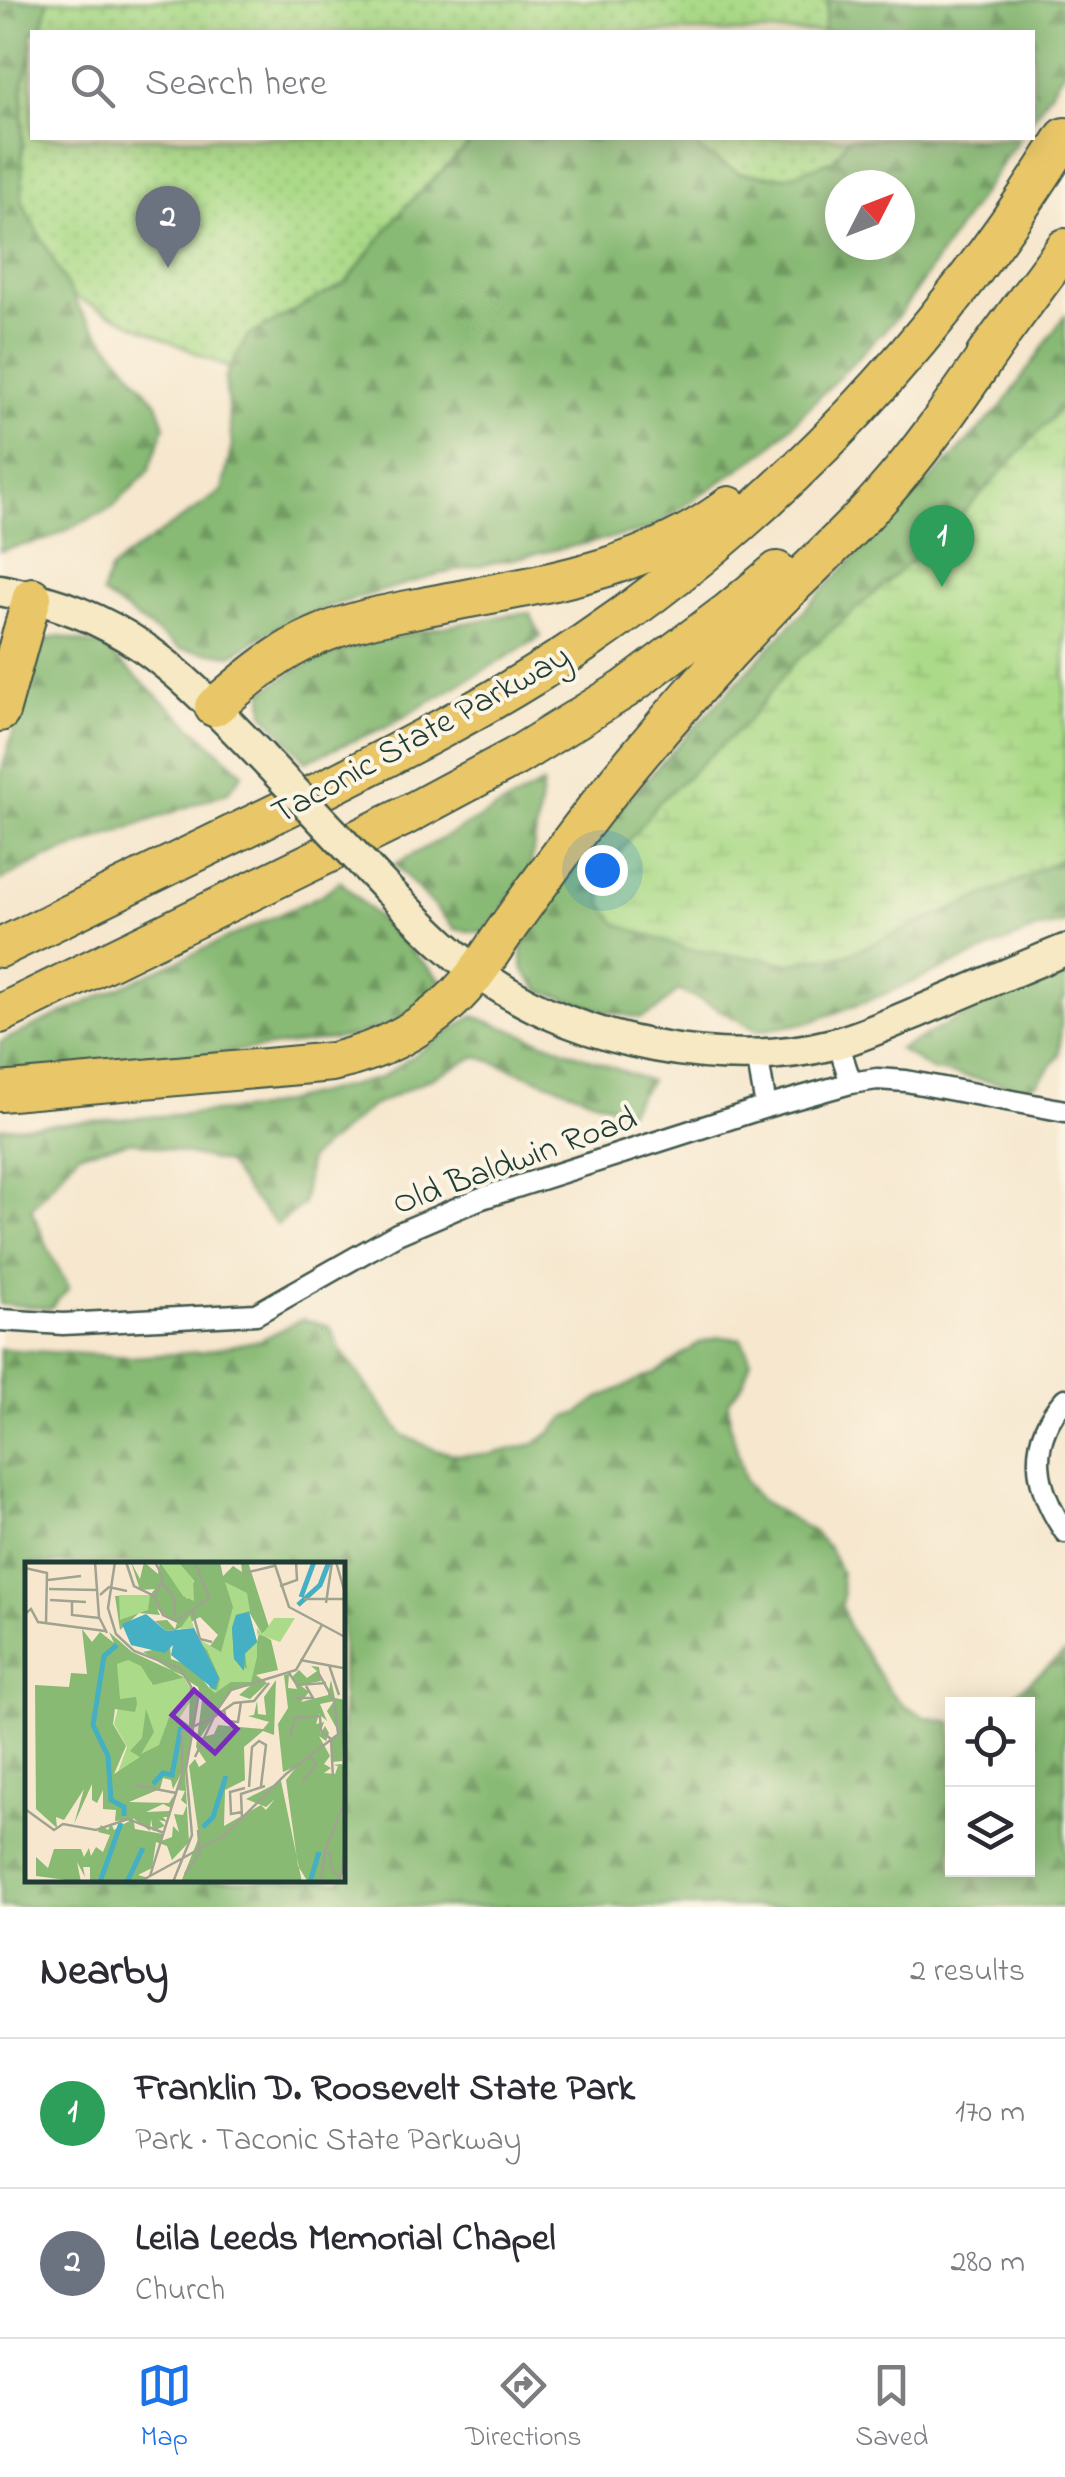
<!DOCTYPE html>
<html lang="en">
<head>
<meta charset="utf-8">
<style>
  :root { --surface:#fff; --page:#f7f7f7; --text:#2b2b33; --muted:#7c7c81; --line:#e1e1e2; --accent:#1a73e8 }
  body { margin:0; font-family:"Indie Flower",sans-serif; background:var(--page); color:var(--text) }
  .controls { position:absolute; right:30px; bottom:30px; display:grid; overflow:hidden; border-radius:0px; box-shadow:0 5px 25px #0003 }
  .controls button { width:90px; height:90px; display:grid; place-items:center; padding:0; border:0; border-bottom:2px solid var(--line); background:var(--surface); color:var(--text); font:50px sans-serif }
  .compass { position:absolute; left:825px; top:170px; width:90px; height:90px; border-radius:50%; background:var(--surface); box-shadow:0 5px 25px #0003; rotate:48deg }
  .you { position:absolute; left:602px; top:870px; width:35px; height:35px; margin:-25px; border:8px solid #fff; border-radius:50%; background:#1a73e8; box-shadow:0 0 0 15px #1a73e833 }
  .badge { display:grid; place-items:center; width:65px; height:65px; border-radius:50%; background:var(--accent); color:#fff; font-size:32px; font-weight:700 }
  .pin { position:absolute; translate:-50% -82px; filter:drop-shadow(0 2px 5px #0008) }
  .pin::after { content:''; position:absolute; top:52px; width:35px; height:30px; background:inherit; clip-path:polygon(0 0,100% 0,50% 100%) }
  .list { margin:0; padding:0; list-style:none }
  h2 { display:flex; justify-content:space-between; align-items:center; height:130px; margin:0; padding:0 40px; font-size:42px }
  h2 small { font-size:32px; font-weight:400; color:var(--muted) }
  .list li { display:grid; grid-template-columns:65px 1fr auto; gap:30px; align-items:center; box-sizing:border-box; height:150px; padding:0 40px; border-top:2px solid var(--line) }
  .list b { display:block; font-size:38px; white-space:nowrap }
  .list p { margin:0; font-size:32px; white-space:nowrap; color:var(--muted) }
  .list em { font-size:32px; font-style:normal; color:var(--muted) }
  .icon { flex:none; width:55px; height:55px; fill:none; stroke:currentColor; stroke-width:2; stroke-linecap:round; stroke-linejoin:round }
  .map { position:relative; flex:none; width:1065px; height:1907px; overflow:hidden }
  .search { position:absolute; background:var(--surface); box-shadow:0 5px 25px #0003; left:30px; right:30px; top:30px; height:110px; display:flex; align-items:center; gap:25px; box-sizing:border-box; padding:0 35px; border-radius:0px; color:var(--muted); font-size:38px }
  .sheet { height:430px; background:var(--surface) }
  nav { display:flex; justify-content:space-around; align-items:center; box-sizing:border-box; height:140px; border-top:2px solid var(--line); background:var(--surface); font-size:28px; color:var(--muted) }
  nav a { display:grid; justify-items:center; gap:5px }
  nav .on { color:var(--accent) }
  .map>svg:first-child { display:block }
  .green { fill:url(#green-dots); stroke:#658c5e; stroke-width:2.5 }
  .forest { fill:url(#forest-firs); stroke:#547c54; stroke-width:2.5; fill-rule:evenodd }
  .wetland { fill:url(#wetland-marsh); stroke:#658c5e; stroke-width:2.5 }
  .lines { fill:none; stroke-linecap:round; stroke-linejoin:round }
  .street-casing { stroke:#3f564b; stroke-width:25 }
  .secondary-casing { stroke:#3f564b; stroke-width:35 }
  .highway-casing { stroke:#3f564b; stroke-width:42 }
  .street { stroke:#fff; stroke-width:20 }
  .secondary { stroke:#f6e9c3; stroke-width:30 }
  .highway { stroke:#e9c769; stroke-width:38 }
  .secondary-bridge-casing { stroke:#3f564b; stroke-width:35; stroke-linecap:butt }
  .secondary-bridge { stroke:#f6e9c3; stroke-width:30 }
  .labels { text-anchor:middle; stroke-width:8; stroke-linejoin:round; paint-order:stroke }
  .street-label { font-size:35px; fill:#1f3d34; stroke:#fcf5e5 }
  .inset-river { fill:none; stroke:#45afc3; stroke-width:5 }
  .inset-road { fill:none; stroke:#a0a390; stroke-width:2.5 }
  .view { fill:#7b2cbf; fill-opacity:0.15; stroke:#7b2cbf; stroke-width:5 }
  .inset-edge { fill:none; stroke:#1f3d34; stroke-width:5 }
</style>
</head>
<body>
<div class="map">
<svg width="1065" height="1907" viewBox="0 0 1065 1907">
  <defs>
    <pattern id="green-dots" width="8" height="8" patternUnits="userSpaceOnUse" patternTransform="scale(2.5)"><rect width="8" height="8" fill="#abda88"/><path d="M2 2h.1M6 6h.1" fill="none" stroke="#93bc76" stroke-width="1.8" stroke-linecap="round"/></pattern>
    <pattern id="forest-firs" width="22" height="20" patternUnits="userSpaceOnUse" patternTransform="scale(2.5)"><rect width="22" height="20" fill="#88ba74"/><path d="M5 1l3.5 6h-7zM16 11l3.5 6h-7z" fill="#6f9860"/></pattern>
    <pattern id="wetland-marsh" width="20" height="14" patternUnits="userSpaceOnUse" patternTransform="scale(2.5)"><rect width="20" height="14" fill="#abda88"/><path d="M1 5h8M5 5V1M11 12h8M15 12V8" fill="none" stroke="#93bc76"/></pattern>
  </defs>
  <rect width="100%" height="100%" fill="#fcf5e5"/>
  <filter id="ink" filterUnits="userSpaceOnUse"><feTurbulence type="fractalNoise" baseFrequency=".01" numOctaves="2"/><feDisplacementMap in="SourceGraphic" scale="20" xChannelSelector="R" yChannelSelector="G"/><feConvolveMatrix kernelMatrix="1 2 1 2 8 2 1 2 1" color-interpolation-filters="sRGB"/></filter>
  <filter id="wash" filterUnits="userSpaceOnUse"><feTurbulence type="fractalNoise" baseFrequency=".0048" numOctaves="4" result="noise"/><feDisplacementMap in="SourceGraphic" scale="40" xChannelSelector="R" yChannelSelector="G"/><feGaussianBlur stdDeviation="2.25" result="paint"/><feColorMatrix in="noise" values="0 0 0 0 0 0 0 0 0 0 0 0 0 0 0 0 0 1.4 0 .05"/><feComposite in="paint" operator="in"/></filter>
  <g filter="url(#wash)">
    <rect width="100%" height="100%" fill="#f6e7ce"/>
    <path class="green" d="M0,0H1053L1026,32H32V138H936L840,185L254,380L0,263Z"/>
    <path class="forest" d="M0,0H48L46,12L40,32H32V54L23,83L22,202L80,310L157,403L165,426L148,472L112,508L48,539L0,551Z
      M829,0H1065V69L1033,118L1032,32H823Z
      M476,138H691L702,152L740,173L785,177L834,160L848,138H1019L900,314L767,450L649,530L440,574L327,607L283,624L232,655L180,649L102,594L110,571L127,556L222,491L232,445L225,378L247,337L346,282L404,208ZM840,185H900V245H840Z
      M1065,315V404L948,529L794,663L746,723L659,802L686,949L790,963L846,955L1018,881L1065,856V923L1036,929L882,995L810,1022L758,1031L705,1002L678,990L657,1010L641,1018L604,1011L539,990L525,972L522,964V946L537,920L576,865L624,803L824,589L1004,404Z
      M530,613L541,637L390,725L306,761L264,713L263,693C321,641 431,631 507,615Z
      M58,636L103,647L243,773L228,792L46,858L0,881V776L29,680L35,645Z
      M543,784L530,871L483,933L455,929L395,864Z
      M340,881L441,980C413,1018 393,1025 349,1037L0,1081V1042L322,895Z
      M1065,967V998L1063,1000L1059,1056L1037,1083L1021,1088L932,1070L899,1049L1041,976Z
      M473,1016L650,1081L627,1112L477,1056L370,1107L309,1159L303,1204L277,1225L248,1193L226,1163L133,1141L79,1153L31,1209L52,1257L69,1288L50,1308L0,1304V1128L255,1109L380,1078Z
      M303,1319L329,1326L339,1348L403,1435L435,1450L459,1455H487L534,1444L552,1432L566,1417L579,1413L599,1398L657,1372L699,1343L720,1337L741,1339L751,1360L743,1383L728,1402L730,1425L745,1480L759,1499L814,1532L830,1550L840,1571L843,1596L841,1604L849,1628L888,1689L904,1706L925,1717L952,1722V1870H1028V1704H1001L1065,1653V1907H0V1349L132,1357L201,1352L260,1340ZM28,1564H342V1880H28Z"/>
    <path class="wetland" d="M1065,404V856L1018,881L846,955L790,963L686,949L617,924L603,904L600,877L659,802L746,723L794,663L948,529Z"/>
  </g>
  <g filter="url(#ink)">
    <g class="lines">
      <g class="street-casing">
        <path id="street" d="M838,1043L851,1083
          M757,1054L766,1107
          M0,1320L63,1324L256,1314L397,1234L479,1199L766,1107L851,1083L877,1079L906,1081L1065,1111
          M1065,1399C1026,1442 1035,1488 1065,1532"/>
      </g>
      <g class="secondary-casing">
        <path id="secondary" d="M0,590C127,615 174,667 261,756
          M388,890C420,922 452,956 490,981C581,1043 725,1072 833,1044C862,1037 890,1023 918,1012C967,991 1016,970 1065,950"/>
      </g>
      <g class="highway-casing">
        <path id="highway" d="M985,356L1065,248
          M214,707C245,681 276,653 314,637C347,622 382,615 418,608C525,586 640,575 729,506
          M0,712L32,597
          M0,948C100,899 200,851 299,802C397,753 494,704 584,643C782,509 939,340 1065,137
          M0,1014L401,818L515,757L625,689L728,612L777,571
          M0,1092L332,1062C378,1052 416,1033 451,1001C477,977 494,946 515,917C553,864 592,811 634,761C678,708 723,657 770,608C807,570 847,535 882,495C926,446 962,391 1000,337"/>
      </g>
      <use href="#street" class="street"/>
      <use href="#secondary" class="secondary"/>
      <use href="#highway" class="highway"/>
      <g class="secondary-bridge-casing">
        <path id="secondary-bridge" d="M261,756L388,890"/>
      </g>
      <use href="#secondary-bridge" class="secondary-bridge"/>
    </g>
  </g>
  <g class="labels">
    <g class="street-label">
      <text transform="translate(420 733) rotate(-29)" y="12">Taconic State Parkway</text>
      <text transform="translate(514 1159) rotate(-20)" y="12">Old Baldwin Road</text>
    </g>
  </g>
  <g transform="translate(25 1562)">
    <rect width="320" height="320" fill="#f6e7ce"/>
    <path d="M102,97L118,103L127,122L158,113L169,134L134,187L92,213L102,185L89,162L94,142L88,121L91,102Z" fill="#abda88"/>
    <path d="M106,0L115,17L119,0L133,12L135,0L162,37L169,19L153,0H195L198,14L208,4L217,10L216,0H223L244,65L237,72L224,50L232,80L234,71L246,78L253,108L231,113L242,121L225,137L214,133L225,124L207,127L175,176L189,172L193,163L238,167L244,160L223,154L229,153L232,139L233,152L241,153L239,135L251,118L249,173L238,169L219,185L220,218L200,228L199,264L236,243L241,248L250,237L241,245L221,237L256,219L277,320H156L174,275L164,204L170,197L174,205L181,200L171,185L177,138L173,125L118,90L145,84L146,97L168,105L185,127L174,79L185,84L193,73L175,55L151,68L141,69L130,59L142,58L150,67L152,61L132,47L135,53L114,51L95,68L90,34L125,33L130,27L115,28ZM57,67L67,80L75,70L89,81L84,70L107,90L161,115L128,123L116,104L103,98L92,102L95,137L111,135L112,142L110,150L90,147L88,162L101,184L89,212L115,195L105,189L117,176L121,147L129,170L116,192L134,183L146,150L164,163L165,120L173,139L160,211L164,280L147,298L142,284L131,280L127,306L113,313L124,316L117,320H65V305H58L60,315L52,300L56,320L11,314V295L23,306L29,287H56L59,295L64,286L66,294L71,285L78,290L85,273L73,270L76,263L83,268L86,261L89,268L106,258L90,259L91,248L78,247V228L72,241L67,238V222L49,262L59,227L39,258L31,255L32,266L11,247L10,123L44,125L46,111L62,112ZM158,208L153,228L160,229L156,238L162,243L158,253L149,252L154,270L148,264L147,275L136,279L138,272L110,267L108,256L125,269L126,257L128,269L140,264L134,258L142,260L138,255H144L145,249L121,250L138,242L146,246L149,233L144,241L104,240L135,227L138,216L146,218L148,227ZM286,104L294,105L296,119L275,123L284,130L276,140L303,133L306,118L310,136L320,138L317,199L308,200L306,179L314,171L302,149L309,139L295,142L302,159L294,152L291,162L299,160L295,172L300,164L304,171L301,179L294,174L305,194L299,202L306,206L299,211L310,212L313,204L308,203L317,202L320,210V308L313,320H283L273,304L261,218L272,204L258,210L253,162L263,146L259,113L264,112L263,126L272,127L267,115L274,108L282,116L292,109Z" fill="#88ba74" fill-rule="evenodd"/>
    <path d="M135,0H153L168,17L169,39L158,34ZM200,20L222,31L225,49L211,53L207,66L209,97L222,107L220,92L232,80V66L238,72L249,56H270L255,80L232,72V95L226,120H206L190,131L184,126L192,128L195,117L182,88L173,79L169,66L155,67L165,53L172,76L196,90L208,45Z" fill="#abda88"/>
    <path d="M94,33H125L123,48L95,58Z" fill="#abda88"/>
    <path d="M224,50L232,80L220,91L219,109L209,97L207,66L211,53ZM121,52L141,69L169,66L194,116L190,128L146,93L148,83L140,91L106,83L97,62Z" fill="#45afc3"/>
    <path class="inset-river" d="M276,35L289,0M273,43L295,23L304,0M92,83L79,94L68,163L83,194L86,238L99,245V254M128,222L138,211L147,213L156,165M178,265L188,255L201,214M75,320L96,261M102,320L118,286M285,320L294,290"/>
    <path class="inset-road" d="M70,0L74,55L82,71M90,0L83,46L91,72L109,89L156,107L173,137L161,207L167,273L148,320M101,0L109,24L129,34L138,53L151,59L184,36L170,0M130,0L138,15L130,35M249,0L264,45L320,75M311,0L320,31M0,6L22,11L21,61M219,11L249,4M23,18L56,14M137,21L149,36L150,53M255,24L272,18L271,0M24,27L72,28M75,33L84,25L102,29M279,37H320M25,38L61,40M47,39V53L74,56M301,41L307,0M167,48L175,77L187,80M0,52L6,47L13,60L80,69M275,98L318,106M304,103L314,133M293,110L309,139L313,171M264,111L272,123L301,121M270,136H288L281,124M199,147L201,159L213,160L216,140M186,157L206,128L271,108L297,63M265,175L270,156L295,154L296,169L306,177L308,216M170,195L189,155L209,141L229,139L244,121M277,220L291,203L285,194M110,223L151,231M224,225L227,185L234,179L241,183L236,224M0,247L29,268L38,262L71,268L103,257L139,271M217,250L206,252L205,230L220,226M217,256L216,232L240,224M299,291H306L305,305L315,316M160,312L175,291L173,268M125,314L157,212V169L186,157M114,320L200,273L261,212L320,167M296,320L300,288L320,239M315,320L319,290"/>
    <path class="view" d="M169,128L212,167L190,191L147,153Z"/>
    <rect width="320" height="320" class="inset-edge"/>
  </g>
</svg>
<div class="controls">
<button><svg class="icon" aria-label="locate" viewBox="0 0 24 24"><circle cx="12" cy="12" r="6"/><path d="M12 2v4M12 18v4M2 12h4M18 12h4"/></svg></button>
<button><svg class="icon" aria-label="layers" viewBox="0 0 24 24"><path d="M12 4l9 5-9 5-9-5zM3 14l9 5 9-5"/></svg></button>
</div>
<svg class="compass" viewBox="-18 -18 36 36"><path d="M0-13l5 13h-10z" fill="#e53935"/><path d="M0 13l5-13h-10z" fill="#7c7c81"/></svg>
<div class="you"></div>
<div class="pin badge" style="left:942px;top:587px;background:#2e9e5b">1</div>
<div class="pin badge" style="left:168px;top:268px;background:#6b7280">2</div>
<div class="search"><svg class="icon" aria-label="search" viewBox="0 0 24 24"><circle cx="10" cy="10" r="6"/><path d="M15 15l6 6"/></svg>Search here</div>
</div>
<section class="sheet">
<h2>Nearby<small>2 results</small></h2>
<ul class="list">
<li><span class="badge" style="background:#2e9e5b">1</span><div><b>Franklin D. Roosevelt State Park</b><p>Park · Taconic State Parkway</p></div><em>170 m</em></li>
<li><span class="badge" style="background:#6b7280">2</span><div><b>Leila Leeds Memorial Chapel</b><p>Church</p></div><em>280 m</em></li>
</ul>
</section>
<nav>
<a class="on"><svg class="icon" aria-label="map" viewBox="0 0 24 24"><path d="M3 6l6-2 6 2 6-2v14l-6 2-6-2-6 2zM9 4v14M15 6v14"/></svg>Map</a>
<a><svg class="icon" aria-label="directions" viewBox="0 0 24 24"><path d="M12 3l9 9-9 9-9-9zM9 14v-3h6M13 9l2 2-2 2"/></svg>Directions</a>
<a><svg class="icon" aria-label="saved" viewBox="0 0 24 24"><path d="M7 4h10v16l-5-4-5 4z"/></svg>Saved</a>
</nav>
</body>
</html>
